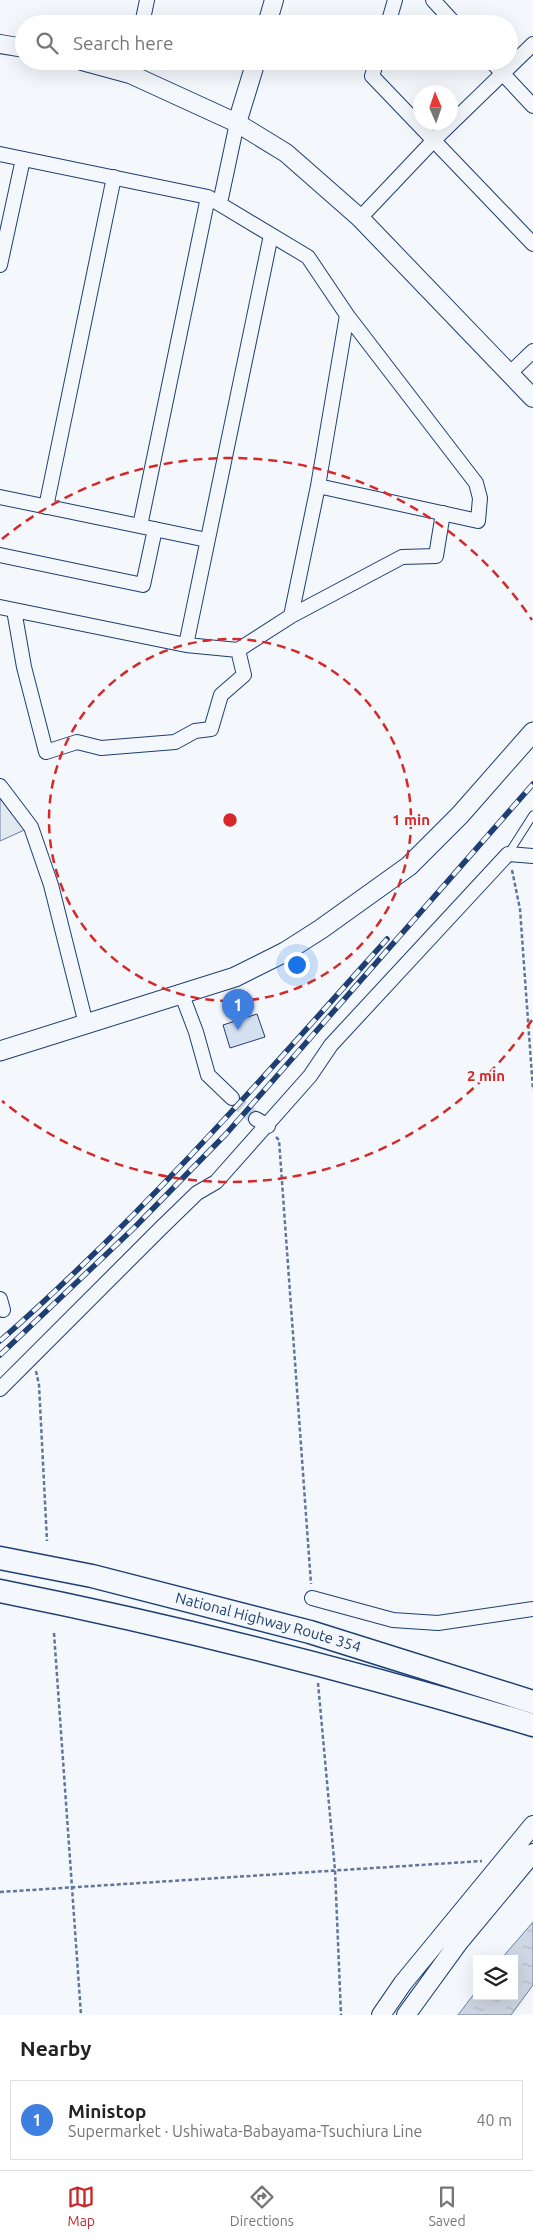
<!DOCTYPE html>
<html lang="en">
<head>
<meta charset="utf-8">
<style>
  :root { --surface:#fff; --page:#f2f2f2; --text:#222; --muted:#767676; --line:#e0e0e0; --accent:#c62828 }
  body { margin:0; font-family:Ubuntu,sans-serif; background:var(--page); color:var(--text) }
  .controls { position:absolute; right:15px; bottom:15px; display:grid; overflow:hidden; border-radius:0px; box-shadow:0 5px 20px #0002 }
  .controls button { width:45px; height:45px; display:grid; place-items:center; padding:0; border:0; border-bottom:1px solid var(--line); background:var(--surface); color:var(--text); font:25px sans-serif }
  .compass { position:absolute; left:413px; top:85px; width:45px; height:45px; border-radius:50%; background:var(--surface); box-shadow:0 5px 20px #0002; rotate:358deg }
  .you { position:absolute; left:296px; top:964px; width:18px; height:18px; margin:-12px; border:4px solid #fff; border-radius:50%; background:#1a73e8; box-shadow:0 0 0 8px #1a73e833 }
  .badge { display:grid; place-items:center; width:32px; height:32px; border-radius:50%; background:var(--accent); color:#fff; font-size:16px; font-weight:700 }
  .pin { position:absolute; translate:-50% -41px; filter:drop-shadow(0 1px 2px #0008) }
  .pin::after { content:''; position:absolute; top:26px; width:18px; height:15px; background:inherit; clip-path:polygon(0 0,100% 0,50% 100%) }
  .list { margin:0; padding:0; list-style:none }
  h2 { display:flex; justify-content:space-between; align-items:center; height:65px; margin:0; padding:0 20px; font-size:21px }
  h2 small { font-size:16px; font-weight:400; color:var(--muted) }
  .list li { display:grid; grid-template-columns:32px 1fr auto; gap:15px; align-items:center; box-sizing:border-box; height:80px; margin:0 10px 10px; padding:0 10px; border:1px solid var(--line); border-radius:0px }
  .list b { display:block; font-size:19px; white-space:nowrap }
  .list p { margin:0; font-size:16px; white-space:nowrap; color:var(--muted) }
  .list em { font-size:16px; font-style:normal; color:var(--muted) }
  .icon { flex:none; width:28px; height:28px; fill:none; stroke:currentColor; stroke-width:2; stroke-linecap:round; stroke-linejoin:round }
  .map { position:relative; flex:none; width:533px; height:2015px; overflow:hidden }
  .search { position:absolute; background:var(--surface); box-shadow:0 5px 20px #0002; left:15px; right:15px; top:15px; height:55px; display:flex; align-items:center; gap:12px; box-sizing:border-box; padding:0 18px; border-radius:28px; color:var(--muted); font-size:19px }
  .sheet { height:155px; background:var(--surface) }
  nav { display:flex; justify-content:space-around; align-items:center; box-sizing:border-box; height:70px; border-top:1px solid var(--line); background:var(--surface); font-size:14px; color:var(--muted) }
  nav a { display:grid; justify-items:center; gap:2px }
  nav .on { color:var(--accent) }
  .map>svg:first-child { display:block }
  .green { fill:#e3e9f0; stroke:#687fa3 }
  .water { fill:url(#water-ripples); stroke:#687fa3 }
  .building { fill:#d5e0f0; stroke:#1d3f73 }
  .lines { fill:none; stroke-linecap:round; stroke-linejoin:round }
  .minor-tunnel { stroke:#c9d2e0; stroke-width:14; stroke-dasharray:14 7; stroke-linecap:butt }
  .service-casing { stroke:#1d3f73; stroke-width:9 }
  .minor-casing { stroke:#1d3f73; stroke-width:16 }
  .tertiary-casing { stroke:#1d3f73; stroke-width:20 }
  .secondary-casing { stroke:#1d3f73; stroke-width:21 }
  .trunk-casing { stroke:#1d3f73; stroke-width:25 }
  .path { stroke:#5e769c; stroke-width:2.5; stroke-dasharray:4 2.5; stroke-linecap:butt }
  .service { stroke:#f4f7fb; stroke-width:7 }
  .minor { stroke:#f4f7fb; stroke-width:14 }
  .tertiary { stroke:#f4f7fb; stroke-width:18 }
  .secondary { stroke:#f4f7fb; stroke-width:19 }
  .trunk { stroke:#f4f7fb; stroke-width:22 }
  .rail-casing { stroke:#1d3f73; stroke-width:5.5 }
  .rail { stroke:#f4f7fb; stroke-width:4; stroke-dasharray:11; stroke-linecap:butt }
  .ring { fill:none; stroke:#d62828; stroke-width:2.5; stroke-dasharray:9 6 }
  .labels { text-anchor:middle; stroke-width:4; stroke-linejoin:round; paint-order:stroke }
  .street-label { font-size:15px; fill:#1d3f73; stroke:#f4f7fb }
  .centre { fill:#d62828; stroke:#f4f7fb; stroke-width:2.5 }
  .ring-label { font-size:15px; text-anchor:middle; font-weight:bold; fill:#d62828; stroke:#f4f7fb; stroke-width:4; stroke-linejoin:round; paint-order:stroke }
</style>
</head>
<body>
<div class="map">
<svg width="533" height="2015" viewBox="0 0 533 2015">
  <defs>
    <pattern id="water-ripples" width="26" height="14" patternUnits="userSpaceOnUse" patternTransform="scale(1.25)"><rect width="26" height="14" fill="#cfd7e4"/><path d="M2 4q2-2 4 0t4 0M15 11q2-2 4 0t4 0" fill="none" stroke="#b1bac7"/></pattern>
  </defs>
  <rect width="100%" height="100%" fill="#f4f7fb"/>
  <path class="green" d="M0,786L31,827L0,841Z"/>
  <path class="water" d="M533,1922V1985L511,2015H458L477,1990V1996H514V1959H501Z"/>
  <path class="building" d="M257,1014L265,1037L230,1048L223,1025Z"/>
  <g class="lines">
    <path class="minor-tunnel" d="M232,1098L256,1119"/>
    <g class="service-casing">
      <path id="service" d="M508,854L533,815"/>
    </g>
    <g class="minor-casing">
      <path id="minor" d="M433,0L455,24
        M142,24L147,0
        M388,24L395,0
        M377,61L372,76L533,244
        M491,61L533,106
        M130,74L133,61
        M0,154L208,197L308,257L347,315L476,483L480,498L478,521L318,486
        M220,203L237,123
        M360,218L434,140L533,44
        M0,265L23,159
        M509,374L533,351
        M0,497L207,540
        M46,507L114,177
        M140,526L208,197
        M0,555L143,585L155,529
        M0,607L186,645L238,650L291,616L318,486L347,315
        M14,610L24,667L46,752L77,742L101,748L175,742L195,731L211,729L221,695L244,675L238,650
        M291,616L402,557L436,556L443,513
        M186,645L271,235
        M0,786L31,827L51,885L86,1024
        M182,995L196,1032L208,1075L232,1098
        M256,1119L268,1126
        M0,1299L3,1310
        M0,1389L161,1228L197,1193L216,1182L310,1076L331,1045L508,854L533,856
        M312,1598L393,1620L438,1623L533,1609"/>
    </g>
    <g class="tertiary-casing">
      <path id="tertiary" d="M267,24L274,0
        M0,44L24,48
        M82,61L130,74L237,123L286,153L360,218L533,398
        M237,123L256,61
        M381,2015L403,1983L533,1825
        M406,2015L459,1942L533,1853"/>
    </g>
    <g class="secondary-casing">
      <path id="secondary" d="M0,1051L235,977L285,952L321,929L409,866L460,815L533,732"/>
    </g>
    <g class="trunk-casing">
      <g id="trunk">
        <path id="s1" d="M0,1558L92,1576L310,1632L533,1702"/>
        <path d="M0,1591C180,1627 357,1672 533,1725"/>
      </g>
    </g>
    <path class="path" d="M512,870L520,909L533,1090
      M276,1137L279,1140L311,1584
      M36,1371L39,1385L47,1541
      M54,1633L81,2015
      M318,1683L335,1870L341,2015
      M0,1892L482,1861"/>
    <use href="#service" class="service"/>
    <use href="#minor" class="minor"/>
    <use href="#tertiary" class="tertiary"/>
    <use href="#secondary" class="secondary"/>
    <use href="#trunk" class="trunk"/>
    <g class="rail-casing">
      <path id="rail" d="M0,1341C140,1218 263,1078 387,939
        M0,1355L134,1228L226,1134L533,784"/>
    </g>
    <use href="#rail" class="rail"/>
  </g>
  <g class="ring">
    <circle cx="230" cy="820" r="181"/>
    <path d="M532 1020A362 362 0 0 1 2 1101M2 539A362 362 0 0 1 532 620"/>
  </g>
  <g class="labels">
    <g class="street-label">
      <text dy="5" stroke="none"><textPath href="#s1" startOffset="276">National Highway Route 354</textPath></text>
    </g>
  </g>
  <circle cx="230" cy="820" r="8" class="centre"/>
  <g class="ring-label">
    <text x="411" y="825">1 min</text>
    <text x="486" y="1081">2 min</text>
  </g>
</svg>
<div class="controls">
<button><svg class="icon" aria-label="layers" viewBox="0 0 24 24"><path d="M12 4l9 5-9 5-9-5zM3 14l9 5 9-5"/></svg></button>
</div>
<svg class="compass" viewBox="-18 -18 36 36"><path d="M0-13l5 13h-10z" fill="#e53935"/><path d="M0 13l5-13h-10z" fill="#767676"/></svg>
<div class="you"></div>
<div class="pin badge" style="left:238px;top:1030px;background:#3f7fe0">1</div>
<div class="search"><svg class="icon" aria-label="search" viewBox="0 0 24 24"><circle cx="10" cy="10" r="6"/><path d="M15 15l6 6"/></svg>Search here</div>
</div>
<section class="sheet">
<h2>Nearby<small></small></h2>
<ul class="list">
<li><span class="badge" style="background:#3f7fe0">1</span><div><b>Ministop</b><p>Supermarket · Ushiwata-Babayama-Tsuchiura Line</p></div><em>40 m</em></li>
</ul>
</section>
<nav>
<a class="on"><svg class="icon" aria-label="map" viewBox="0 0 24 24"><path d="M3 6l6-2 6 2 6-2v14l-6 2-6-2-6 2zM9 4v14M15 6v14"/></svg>Map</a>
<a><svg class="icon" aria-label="directions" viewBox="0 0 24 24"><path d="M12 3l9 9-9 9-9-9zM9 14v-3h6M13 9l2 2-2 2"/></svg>Directions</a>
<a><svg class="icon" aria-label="saved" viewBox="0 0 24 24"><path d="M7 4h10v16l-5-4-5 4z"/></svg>Saved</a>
</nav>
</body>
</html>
